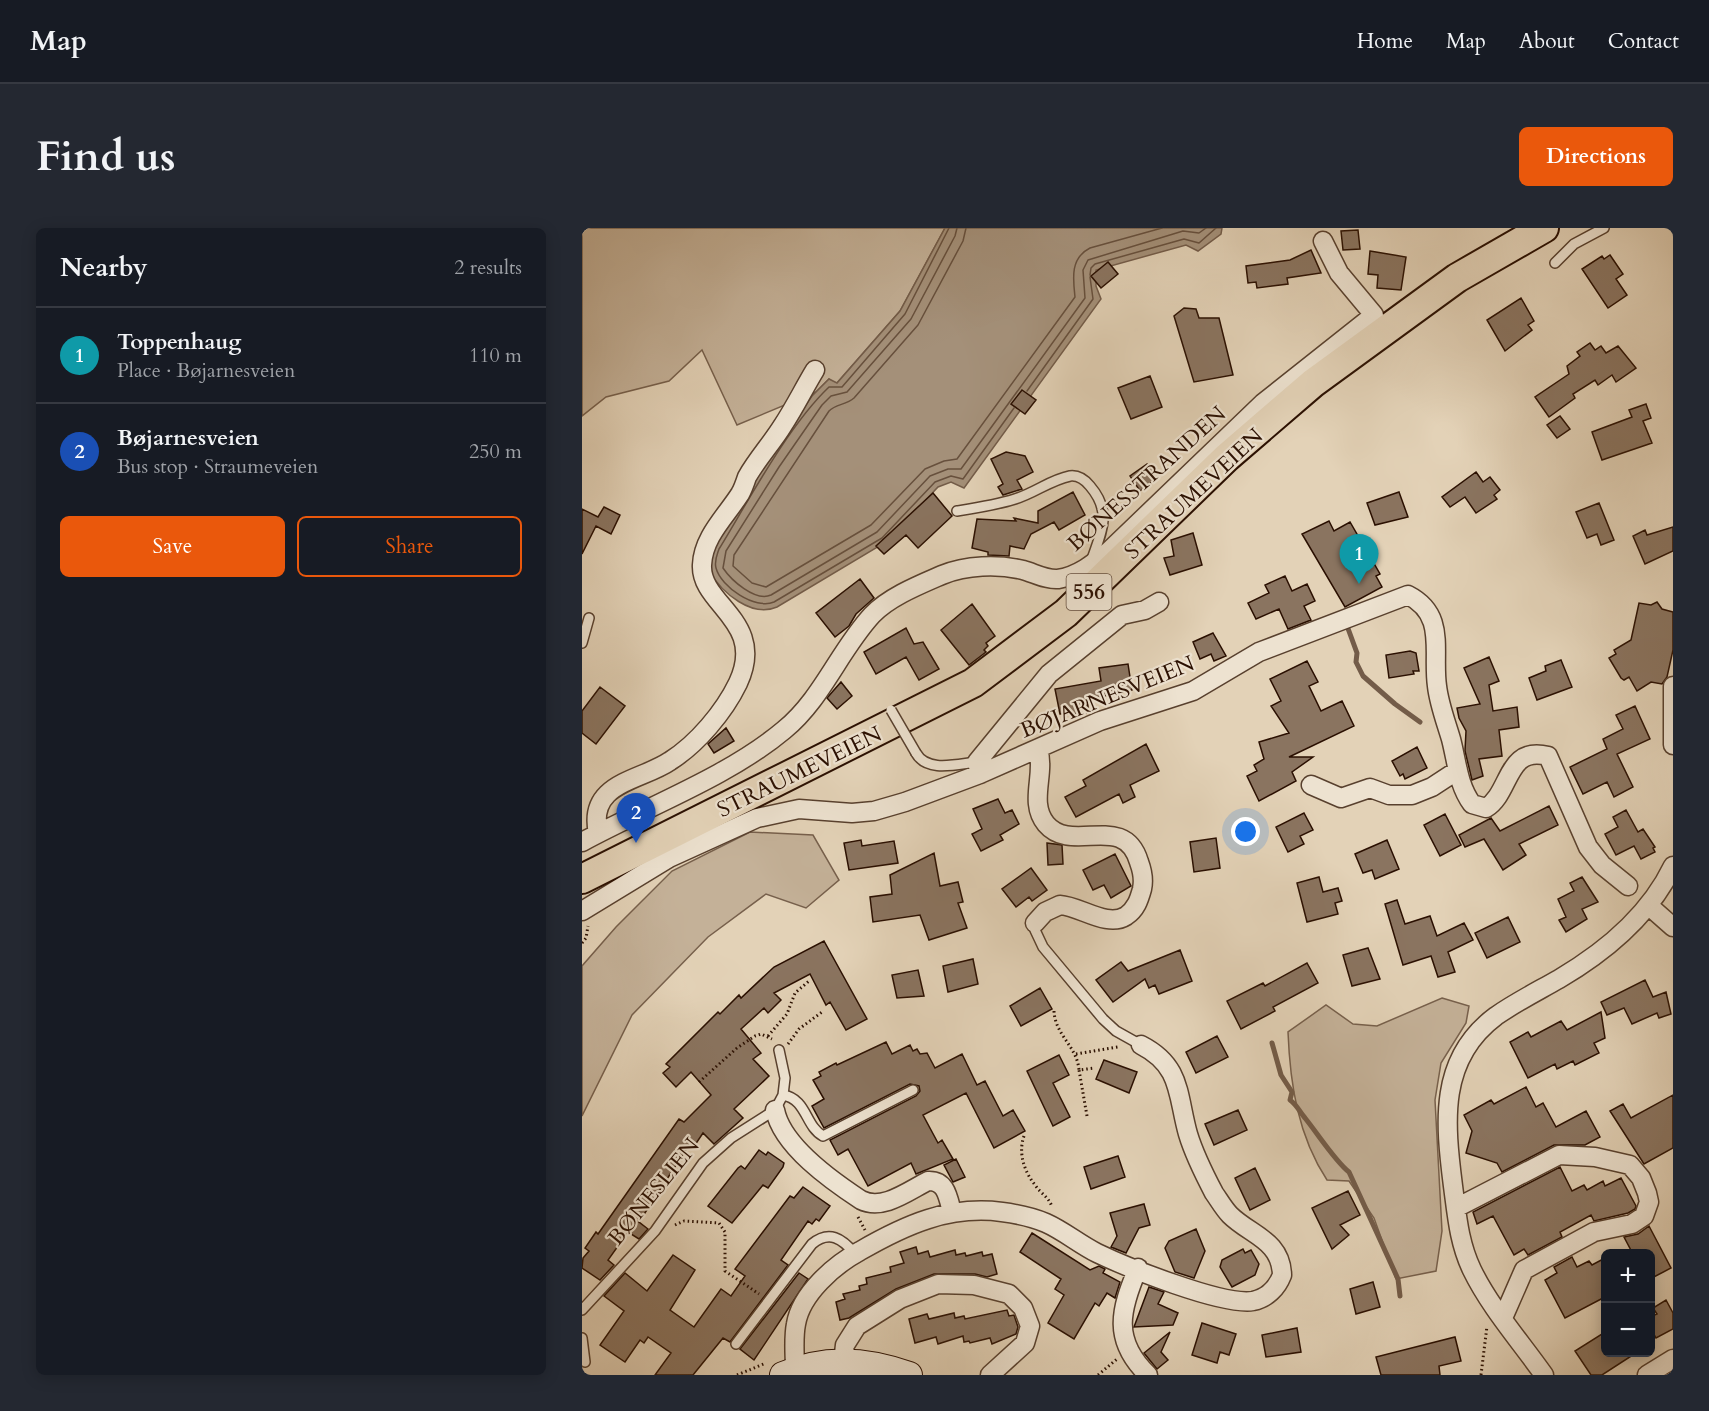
<!DOCTYPE html>
<html lang="en">
<head>
<meta charset="utf-8">
<style>
  :root { --surface:#171b24; --page:#242831; --text:#f1f3f6; --muted:#9ea1a6; --line:#363941; --accent:#ea580c }
  body { margin:0; font-family:Cardo,serif; background:var(--page); color:var(--text) }
  .controls { position:absolute; right:18px; bottom:18px; display:grid; overflow:hidden; border-radius:9px; box-shadow:0 3px 15px #0003 }
  .controls button { width:54px; height:54px; display:grid; place-items:center; padding:0; border:0; border-bottom:2px solid var(--line); background:var(--surface); color:var(--text); font:30px sans-serif }
  .you { position:absolute; left:664px; top:604px; width:21px; height:21px; margin:-15px; border:4px solid #fff; border-radius:50%; background:#1a73e8; box-shadow:0 0 0 9px #1a73e833 }
  .badge { display:grid; place-items:center; width:39px; height:39px; border-radius:50%; background:var(--accent); color:#fff; font-size:20px; font-weight:700 }
  .pin { position:absolute; translate:-50% -50px; filter:drop-shadow(0 2px 3px #0008) }
  .pin::after { content:''; position:absolute; top:32px; width:21px; height:18px; background:inherit; clip-path:polygon(0 0,100% 0,50% 100%) }
  .list { margin:0; padding:0; list-style:none }
  h2 { display:flex; justify-content:space-between; align-items:center; height:78px; margin:0; padding:0 24px; font-size:26px }
  h2 small { font-size:20px; font-weight:400; color:var(--muted) }
  .list li { display:grid; grid-template-columns:39px 1fr auto; gap:18px; align-items:center; box-sizing:border-box; height:96px; padding:0 24px; border-top:2px solid var(--line) }
  .list b { display:block; font-size:22px; white-space:nowrap }
  .list p { margin:0; font-size:20px; white-space:nowrap; color:var(--muted) }
  .list em { font-size:20px; font-style:normal; color:var(--muted) }
  .actions { display:flex; gap:12px; padding:18px 24px }
  .actions a { flex:1; padding:14px 0; border:2px solid var(--accent); border-radius:9px; text-align:center; font-size:21px; color:var(--accent) }
  .actions .main { background:var(--accent); color:#fff }
  .map { position:relative; flex:none; width:1091px; height:1147px; overflow:hidden; border-radius:9px }
  header { display:flex; align-items:center; gap:36px; box-sizing:border-box; height:84px; padding:0 30px; background:var(--surface); border-bottom:2px solid var(--line) }
  header strong { font-size:28px }
  nav { display:flex; gap:33px; margin-inline-start:auto; font-size:21px }
  .intro { display:flex; align-items:center; justify-content:space-between; box-sizing:border-box; height:144px; padding:0 36px }
  h1 { margin:0; font-size:42px }
  .button { padding:15px 27px; border-radius:9px; background:var(--accent); color:#fff; font-size:21px; font-weight:700 }
  main { display:flex; gap:36px; padding:0 36px }
  aside { flex:1; background:var(--surface); border-radius:9px; box-shadow:0 3px 15px #0003 }
  .map>svg:first-child { display:block }
  .green { fill:#c4b198; stroke:#77604c; stroke-width:1.5 }
  .water { fill:#a49079; stroke:#735c49; stroke-width:1.5 }
  .lines { fill:none; stroke-linecap:round; stroke-linejoin:round }
  .shore { stroke:#67503d; stroke-width:1.5 }
  .stream { stroke:#735c49; stroke-width:5 }
  .building { fill:#8a7460; stroke:#2a0f01; stroke-width:1.5 }
  .lane-casing { stroke:#58402e; stroke-width:12 }
  .street-casing { stroke:#58402e; stroke-width:21 }
  .secondary-casing { stroke:#2a0f01; stroke-width:28 }
  .primary-casing { stroke:#2a0f01; stroke-width:32 }
  .path { stroke:#2a0f01; stroke-width:3; stroke-dasharray:1.5 3; stroke-linecap:butt }
  .lane { stroke:#ede2d0; stroke-width:9 }
  .street { stroke:#ede2d0; stroke-width:18 }
  .secondary { stroke:#ede2d0; stroke-width:26 }
  .primary { stroke:#e3d2b7; stroke-width:28 }
  .lane-bridge-casing { stroke:#58402e; stroke-width:12; stroke-linecap:butt }
  .lane-bridge { stroke:#ede2d0; stroke-width:9 }
  .labels { text-anchor:middle; stroke-width:4.5; stroke-linejoin:round; paint-order:stroke }
  .shield { fill:#ede2d0; stroke:#644e3f; stroke-width:1.5 }
  .shield-label { font-size:21px; font-weight:bold; fill:#2a0f01 }
  .street-label { font-size:22px; fill:#2a0f01; stroke:#ede2d0 }
</style>
</head>
<body>
<header>
<strong>Map</strong>
<nav><a>Home</a><a>Map</a><a>About</a><a>Contact</a></nav>
</header>
<div class="intro"><h1>Find us</h1><a class="button">Directions</a></div>
<main>
<aside>
<h2>Nearby<small>2 results</small></h2>
<ul class="list">
<li><span class="badge" style="background:#0f9aa8">1</span><div><b>Toppenhaug</b><p>Place · Bøjarnesveien</p></div><em>110 m</em></li>
<li><span class="badge" style="background:#1a4fb4">2</span><div><b>Bøjarnesveien</b><p>Bus stop · Straumeveien</p></div><em>250 m</em></li>
</ul>
<div class="actions"><a class="main">Save</a><a>Share</a></div>
</aside>
<div class="map">
<svg width="1091" height="1147" viewBox="0 0 1091 1147">
  <rect width="100%" height="100%" fill="#e3d2b7"/>
  <filter id="stains"><feTurbulence type="fractalNoise" baseFrequency=".00333" numOctaves="4"/><feColorMatrix values="0 0 0 0 .2 0 0 0 0 .09 0 0 0 0 .02 0 0 0 .5 -.17"/></filter>
  <radialGradient id="worn" r=".72"><stop offset=".6" stop-color="#630" stop-opacity="0"/><stop offset="1" stop-color="#630" stop-opacity=".3"/></radialGradient>
  <path class="green" d="M0,0H363L318,83L254,156L247,151L234,164L155,197L120,122L87,153L24,169L0,188Z
    M168,604L231,607L257,652L224,680L184,666L126,709L50,787L0,888V738L34,699L90,643Z
    M860,770L887,778L884,795L859,835L853,872L860,1003L854,1043L814,1051L792,990L767,953L745,952C716,908 708,856 706,804L744,777L771,796L795,798Z"/>
  <path class="water" d="M363,0H640L639,6L616,23L604,17L514,42V58L519,71L382,260L369,254L356,259L304,314L195,379C170,390 140,365 128,344L131,318L185,232L230,168L247,151L255,155L318,83Z"/>
  <g class="lines">
    <path class="shore" d="M367,0L323,86L260,159H247C206,198 167,272 137,321C135,327 132,333 134,340C139,359 173,382 192,374L300,310L353,254L369,248L381,251L432,180
      M375,0L373,8L329,91L265,164L249,168L240,177L197,239L144,323L141,340C149,352 173,374 189,367L295,304L348,248L366,241H379L503,70L501,42L506,32L601,3L617,5L624,0
      M384,0L381,13L336,97L272,170C264,177 254,176 247,183L152,327L151,338L170,355L184,359L289,297L343,241L362,233L375,231L493,69C491,51 488,30 508,20L580,0
      M508,47L509,40L513,36L602,11L617,15L634,0
      M445,163L511,71L508,49"/>
    <path class="stream" d="M764,395L775,425L774,434L781,448L813,476L838,494
      M690,815L699,847L710,864L708,872C715,877 717,883 723,890C736,906 753,933 767,944L816,1051L818,1068"/>
  </g>
  <path class="building" d="M776,2L778,21L761,22L759,3Z
    M729,22L739,45L705,50L706,56L675,60L674,54L666,55L664,38L708,32Z
    M788,23L824,29L819,62L795,60L796,47L786,46Z
    M1028,27L1041,46L1034,51L1045,67L1026,80L1000,41L1020,28L1022,31Z
    M526,34L536,46L519,60L509,48Z
    M939,70L952,93L946,97L950,102L923,123L905,92Z
    M602,80L614,81L617,90H637L651,147L612,154L592,88Z
    M1008,115L1013,122L1019,118L1024,125L1036,118L1054,140L1034,154L1030,147L1016,157L1013,152L991,166L993,170L967,189L953,169L987,146L985,138L998,128L995,124Z
    M568,148L580,179L549,191L536,160Z
    M440,162L454,172L443,186L429,176Z
    M1064,176L1069,190L1061,193L1070,215L1020,232L1010,204L1050,189L1047,182Z
    M978,188L988,201L975,210L965,197Z
    M424,224L443,228L451,244L435,252L440,261L421,267L416,259L421,256L409,231Z
    M565,236L575,250L558,263L548,248Z
    M894,244L901,254L908,249L918,262L912,267L915,271L894,285L883,269L868,279L860,269Z
    M491,264L503,287L477,302L472,294L449,306L442,321L428,318L427,328L406,327V324L390,320L395,291L434,293L432,290L456,295V283Z
    M817,264L826,289L793,297L785,275Z
    M351,265L370,288L336,320L324,307L302,326L294,318Z
    M1017,275L1032,312L1019,317L1015,306L1005,310L994,284Z
    M22,279L38,287L29,306L14,298L0,326V281L16,289Z
    M747,293L752,303L768,294L798,346L794,348L800,359L763,379L720,306Z
    M1091,299V323L1063,336L1051,308L1063,302L1065,307Z
    M611,305L620,337L588,347L582,330L592,328L589,312Z
    M703,348L710,363L725,356L733,373L722,378L729,392L706,401L697,381L674,391L666,375L687,365L683,357Z
    M278,351L292,370L274,386L267,398L253,409L234,385Z
    M1075,374L1080,381L1091,384V422L1085,449L1080,456L1069,454L1055,463L1047,449L1042,452L1039,450L1027,430L1034,426L1032,422L1049,412L1057,375L1069,377Z
    M390,376L413,408L404,415L406,418L402,422L404,424L387,437L359,402Z
    M324,400L332,416L341,414L357,441L337,452L324,429L294,446L282,424Z
    M631,405L644,428L632,433L629,426L618,431L611,414Z
    M828,423L834,425L837,443H831L832,446L807,450L804,427Z
    M907,429L917,453L907,457L911,483L935,479L937,499L917,502L920,528L897,531L901,548L890,552L883,523L884,503L877,490L875,480L898,476L882,440Z
    M979,432L990,459L955,472L947,450L964,443L963,438Z
    M725,433L736,454L727,458L739,483L760,473L772,498L707,529H731L710,544L714,553L677,573L665,548L675,543L672,537L682,531L677,514L707,505L689,478L699,473L688,451Z
    M546,436L550,462L505,472L507,485L478,486L473,461L519,453L517,440Z
    M259,454L270,468L255,481L245,470Z
    M18,459L43,478L14,516L0,505V483Z
    M1053,478L1068,511L1035,526L1051,559L1032,569L1025,554L1001,566L988,539L1025,521L1021,511L1041,501L1034,487Z
    M144,500L152,513L132,525L126,516Z
    M564,516L577,543L548,557L553,569L541,575L537,566L494,589L483,569L504,558L501,552Z
    M835,519L845,540L823,551L821,546L818,548L810,533Z
    M416,571L423,585L430,582L437,596L418,607L421,612L399,623L390,606L400,601L391,581Z
    M967,578L976,597L937,616L944,627L921,642L902,611L883,619L877,607L909,590L918,603Z
    M1044,582L1056,604L1061,601L1073,619L1071,620L1073,624L1059,631L1052,618L1034,627L1023,606L1036,599L1031,589Z
    M722,585L731,602L718,608L722,616L706,624L694,599Z
    M863,586L879,617L858,628L842,597Z
    M634,610L638,640L612,644L608,614Z
    M279,612L280,618L312,613L316,635L267,642L262,615Z
    M805,612L817,641L793,651L790,642L781,645L773,626Z
    M465,615L480,617L481,636L466,637Z
    M352,625L358,658L376,654L381,674L376,675L385,700L347,712L338,687L291,694L288,669L310,666L308,647Z
    M533,626L549,658L529,670L522,657L511,662L501,642Z
    M449,640L465,662L450,673L447,669L434,679L420,661Z
    M737,649L741,664L756,660L760,673L753,675L756,686L725,694L715,655Z
    M1000,649L1016,674L1000,681L1005,691L984,704L977,692L984,689L976,671L992,663L988,655Z
    M815,672L823,696L848,688L855,708L882,695L891,712L866,724L873,744L856,749L849,728L821,737L803,676Z
    M926,689L938,714L905,730L893,705Z
    M242,713L285,791L264,802L248,774L244,777L228,746L192,765L199,772L186,785L182,780L159,801L179,825L171,831L187,848L152,881L161,890L132,916L121,905L111,920L107,917L57,994L66,1001L57,1011L46,1004L26,1032L32,1037L18,1052L0,1040L1,1030L7,1023L3,1020L14,1004L16,1006L97,891L102,894L129,867L109,844L94,859L81,845L88,839L84,836L136,784L138,786L157,767L159,770L192,739Z
    M786,720L798,751L770,758L761,727Z
    M598,722L610,753L577,766L573,757L567,760L563,751L531,774L514,752L539,734L546,743Z
    M391,731L396,756L366,764L361,738Z
    M725,735L736,755L691,779L693,783L659,801L645,773L681,755L683,758Z
    M336,742L342,768L315,770L310,747Z
    M1063,752L1071,769L1084,764L1089,786L1077,790L1075,785L1050,796L1042,780L1025,787L1019,774Z
    M458,760L470,781L439,798L428,778Z
    M1019,784L1023,810L1012,815L1017,825L993,837L991,833L975,841L973,836L946,850L928,814L946,804L949,809L979,793L985,802Z
    M635,808L646,829L614,845L604,824Z
    M304,814L310,826L328,817L331,823L335,821L338,826L345,825L353,840L380,826L395,857L403,853L421,888L431,882L443,903L412,920L384,865L341,887L356,915L360,912L371,931L334,946L329,935L286,958L266,921L256,927L248,912L334,868L338,863L337,858L328,856L242,900L230,878L242,871L231,852L239,848L237,844L254,835L255,837Z
    M477,827L487,847L471,855L488,889L471,898L445,843Z
    M522,832L555,844L547,865L514,851Z
    M944,859L954,879L961,875L974,899L1004,883L1018,909L1003,917H972L920,944L915,935L884,925L890,903L882,887L909,872L912,876Z
    M1091,867V920L1062,936L1028,883L1041,876L1049,890Z
    M656,882L665,902L632,917L623,896Z
    M177,922L184,927L186,924L202,935L201,939L186,960L181,957L150,995L126,978L156,940L159,938L163,941Z
    M536,928L543,949L509,961L502,939Z
    M374,931L383,949L371,954L362,937Z
    M978,939L990,963L1002,957L1005,962L1021,953L1023,958L1039,950L1054,978L1053,981L1046,985L1012,993L1009,987L978,1004L980,1009L946,1027L942,1021L932,1027L911,988L895,996L891,984Z
    M673,940L688,972L668,982L653,950Z
    M221,959L248,978L237,993L234,991L230,996L226,993L199,1032L206,1037L148,1114L141,1110L111,1147H73L89,1125L66,1109L62,1115L58,1112L43,1134L18,1117L42,1083L22,1068L43,1045L65,1063L91,1027L113,1042L88,1082L112,1099L139,1061L149,1068L163,1048L153,1041L208,968L212,970Z
    M766,963L778,987L758,997L767,1007L750,1021L730,980Z
    M562,976L568,997L557,1000L544,1025L529,1019L535,1008L528,985Z
    M1067,998L1089,1040L1068,1051V1026H1051L1042,1009L1056,1006Z
    M614,1001L623,1023L612,1050L593,1044L583,1020L587,1013Z
    M450,1005L508,1042L517,1038L523,1041L521,1045L538,1054L533,1070L525,1065L517,1078L513,1075L492,1111L466,1095L482,1067L473,1061L479,1051L438,1024Z
    M334,1019L336,1026L346,1023L348,1029L373,1022L374,1027L383,1025L384,1028L400,1024L401,1028L410,1026L415,1046L405,1049L393,1046H352L314,1061L267,1090L258,1092L254,1074L263,1071L261,1066L278,1062L277,1058L285,1056L284,1050L309,1044L308,1039L322,1035L318,1024Z
    M661,1021L663,1025L669,1022L677,1036L673,1047L650,1059L638,1039L640,1032Z
    M990,1029L995,1039L1007,1033L1010,1037L1023,1030V1069L983,1090L963,1052L975,1045L972,1039Z
    M217,1045L226,1051L172,1132L158,1121Z
    M791,1054L798,1079L774,1086L768,1061Z
    M567,1059L582,1064L576,1076L596,1085L591,1097L552,1099Z
    M1084,1072L1091,1085V1101L1074,1110L1068,1099V1089L1075,1086L1071,1080Z
    M425,1082L427,1088L432,1087L436,1099L434,1106L410,1116L408,1110L388,1115L387,1113L382,1114L381,1108L356,1116L354,1109L333,1115L327,1091L345,1086L347,1091L372,1085L373,1090L382,1088L383,1091Z
    M620,1095L654,1106L647,1127L638,1124L635,1135L610,1127Z
    M715,1100L719,1124L684,1129L680,1107Z
    M588,1104L579,1124L586,1132L575,1141L562,1125Z
    M1023,1104V1125H1054L1020,1147H1009L993,1123Z
    M873,1109L879,1133L857,1138L858,1147H799L794,1129Z"/>
  <g class="lines">
    <g class="lane-casing">
      <path id="lane" d="M973,35L992,16L1022,0
        M375,283C394,280 414,277 433,271C453,265 468,252 488,248C496,247 503,252 508,258C531,285 519,304 509,334
        M0,415L7,390
        M334,525C345,545 375,536 395,534
        M453,695V702L461,719L521,791L534,803L559,817
        M201,867C225,871 223,898 241,908L331,862
        M0,1082L73,1003L121,935L149,910L193,882L201,867L203,850L197,822
        M0,1110L3,1134
        M154,1116L230,1016C247,1002 260,1010 273,1026"/>
    </g>
    <g class="street-casing">
      <path id="street" d="M1091,458V517
        M398,546L395,534L467,446L540,387L563,382L577,374
        M729,557L759,570L788,560L807,567H830L850,559L876,542
        M16,605C5,554 59,553 88,533C115,516 142,484 156,455C185,393 118,377 120,337C121,309 144,288 158,266C161,261 163,255 165,249C175,231 190,215 201,197C213,179 222,160 233,142
        M0,614C64,579 146,549 202,502C240,471 257,423 290,387C307,369 337,357 360,347C384,337 416,336 441,342C452,345 464,352 476,351C496,348 512,335 527,323L681,175L792,87L757,45L741,13
        M1066,677L1091,699
        M0,683L87,630L175,590L217,581L270,585L292,583L323,574L398,546L518,493L611,463L677,424L826,367C865,387 850,423 855,458C857,476 864,494 869,511C875,534 876,557 890,576L904,580C929,565 924,517 966,528L1006,619L1020,637L1046,658
        M453,695L463,684L478,677C498,678 525,700 544,688C554,681 557,672 560,661C562,652 560,642 557,634C542,583 490,627 464,596C446,574 464,546 456,521
        M193,882C200,918 250,953 279,972C301,983 326,963 346,953C364,952 366,969 370,984
        M874,980L977,927L1013,929L1048,937L1059,950L1065,965L1067,974L1062,988L1050,996L1012,1004L942,1042L921,1090
        M556,1040C538,1082 530,1112 566,1147
        M261,1134L263,1117L275,1098L318,1071L356,1056L392,1057L427,1066L441,1080L448,1098L443,1115L408,1147
        M213,1142C213,1127 211,1111 214,1096C219,1066 252,1037 278,1023C323,997 367,977 420,984C435,986 450,989 464,995C482,1003 497,1016 515,1025C544,1039 641,1078 671,1073C685,1070 695,1060 700,1047C699,1012 668,1007 648,987C642,981 637,972 632,965C622,946 612,926 606,906C595,867 600,838 559,817
        M962,1147C938,1113 908,1079 890,1042C877,1015 875,988 871,958C863,895 856,831 914,788C934,774 956,763 977,751C1023,724 1068,686 1091,638
        M1065,1147L1091,1131"/>
    </g>
    <g class="secondary-casing">
      <path id="secondary" d="M201,1147C242,1129 286,1132 327,1147"/>
    </g>
    <g class="primary-casing">
      <path id="primary" d="M0,651L391,455L484,385L645,229L731,155L875,50L962,0"/>
    </g>
    <path class="path" d="M0,715L4,710L6,698
      M472,783C473,807 495,818 497,842
      M186,808L205,786L213,765L227,753
      M206,816L217,801L240,784
      M494,826L536,819
      M117,854L155,820L173,808L179,806L190,811
      M505,888L497,842L513,840
      M442,908C436,925 442,943 453,957C459,966 467,969 470,979
      M276,989L283,1002
      M93,997L102,993L137,995L143,1004V1043L177,1066
      M155,1147L184,1135
      M516,1147L535,1131
      M899,1147L905,1098"/>
    <use href="#lane" class="lane"/>
    <use href="#street" class="street"/>
    <use href="#secondary" class="secondary"/>
    <use href="#primary" class="primary"/>
    <g class="lane-bridge-casing">
      <path id="lane-bridge" d="M309,482L334,525"/>
    </g>
    <use href="#lane-bridge" class="lane-bridge"/>
  </g>
  <g class="labels">
    <rect class="shield" x="484.5" y="346" width="45" height="36" rx="4.5"/>
    <g class="shield-label">
      <text x="507" y="371">556</text>
    </g>
    <g class="street-label">
      <text transform="translate(564 250) rotate(-42)" y="8">BØNESSTRANDEN</text>
      <text transform="translate(611 265) rotate(-43)" y="8">STRAUMEVEIEN</text>
      <text transform="translate(525 468) rotate(-22)" y="8">BØJARNESVEIEN</text>
      <text transform="translate(217 543) rotate(-26)" y="8">STRAUMEVEIEN</text>
      <text transform="translate(71 963) rotate(-51)" y="8">BØNESLIEN</text>
    </g>
  </g>
  <rect width="100%" height="100%" filter="url(#stains)"/>
  <rect width="100%" height="100%" fill="url(#worn)"/>
</svg>
<div class="controls">
<button>+</button>
<button>−</button>
</div>
<div class="you"></div>
<div class="pin badge" style="left:777px;top:356px;background:#0f9aa8">1</div>
<div class="pin badge" style="left:54px;top:615px;background:#1a4fb4">2</div>
</div>
</main>
</body>
</html>
